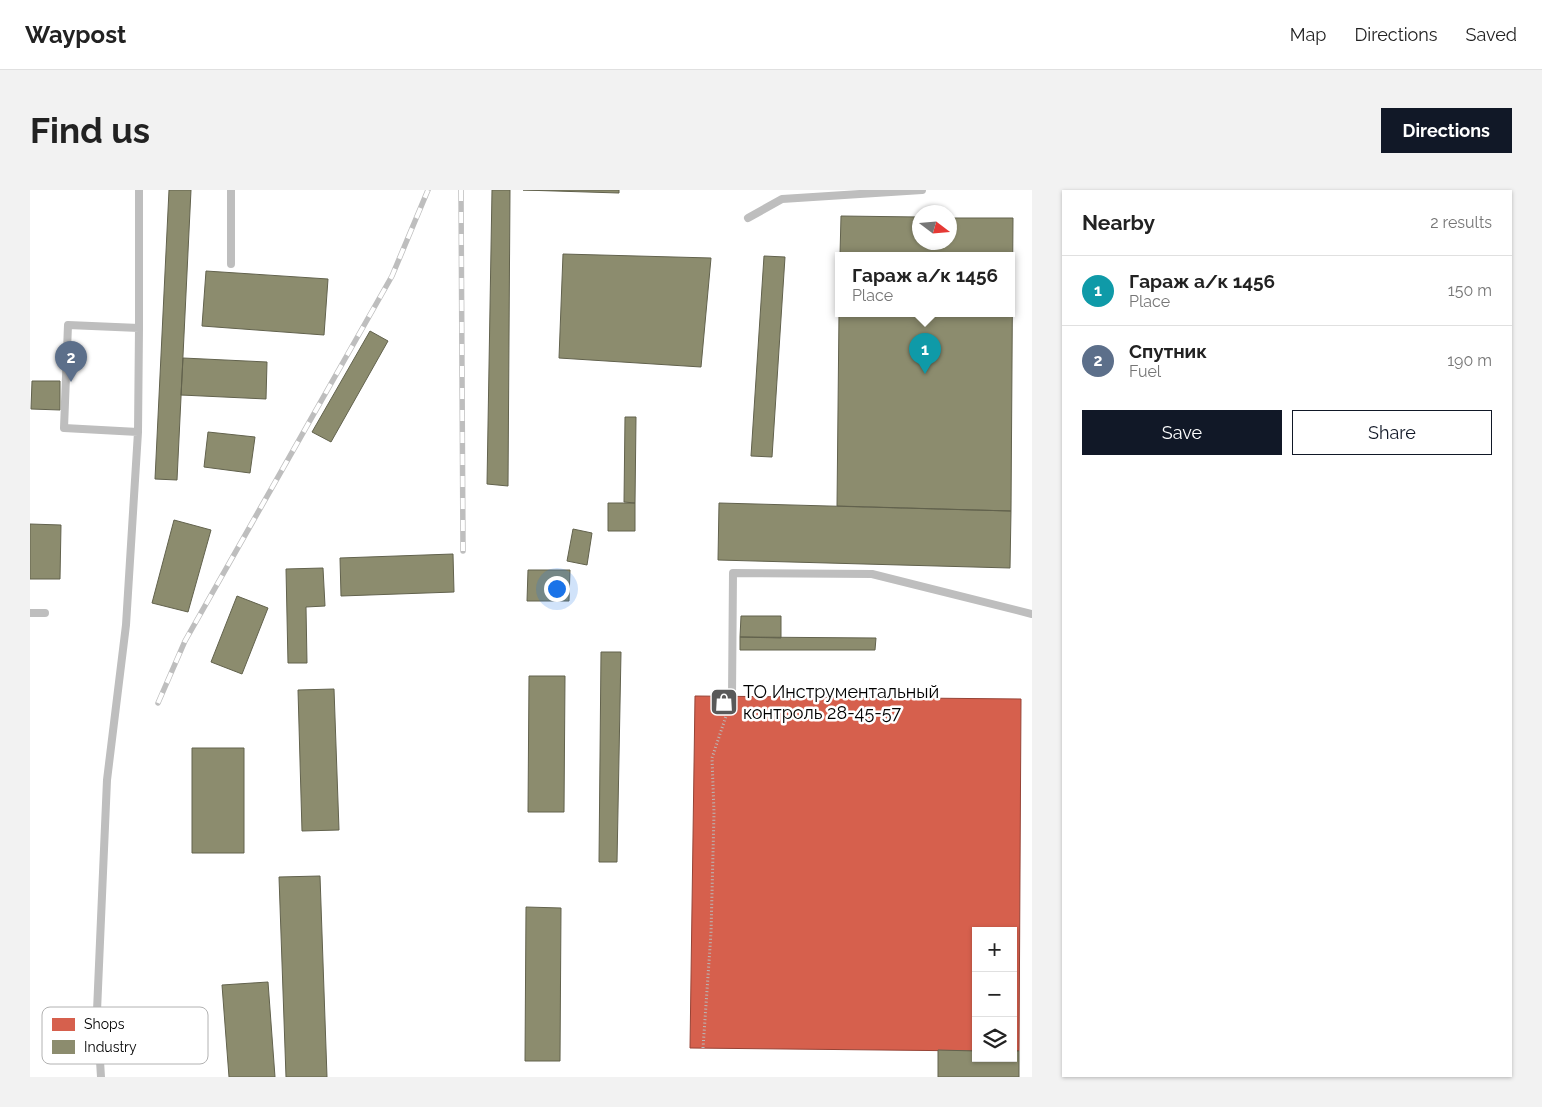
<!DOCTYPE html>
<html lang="en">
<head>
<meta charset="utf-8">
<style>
  :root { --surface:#fff; --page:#f2f2f2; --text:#222; --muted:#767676; --line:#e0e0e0; --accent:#111827 }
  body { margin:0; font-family:Raleway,sans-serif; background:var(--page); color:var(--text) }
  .controls { position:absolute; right:15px; bottom:15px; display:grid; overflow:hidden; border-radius:0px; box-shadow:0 1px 4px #0004 }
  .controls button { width:45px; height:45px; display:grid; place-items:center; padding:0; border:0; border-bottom:1px solid var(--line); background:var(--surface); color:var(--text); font:25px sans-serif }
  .compass { position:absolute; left:882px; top:15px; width:45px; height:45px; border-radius:50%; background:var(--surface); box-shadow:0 1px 4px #0004; rotate:106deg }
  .you { position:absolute; left:526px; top:398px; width:18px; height:18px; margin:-12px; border:4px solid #fff; border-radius:50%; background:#1a73e8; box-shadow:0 0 0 8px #1a73e833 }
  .badge { display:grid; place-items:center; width:32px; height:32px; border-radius:50%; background:var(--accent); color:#fff; font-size:16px; font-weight:700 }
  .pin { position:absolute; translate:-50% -41px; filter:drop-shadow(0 1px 2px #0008) }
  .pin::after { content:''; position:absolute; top:26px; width:18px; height:15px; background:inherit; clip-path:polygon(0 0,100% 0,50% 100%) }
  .popup { position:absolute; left:805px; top:62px; width:180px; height:65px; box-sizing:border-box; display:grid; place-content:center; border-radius:0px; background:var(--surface); filter:drop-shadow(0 1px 4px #0005); font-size:16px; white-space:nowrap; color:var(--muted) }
  .popup b { font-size:19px; color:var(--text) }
  .popup::after { content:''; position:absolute; left:50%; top:100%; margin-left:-10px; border:10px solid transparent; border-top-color:var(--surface) }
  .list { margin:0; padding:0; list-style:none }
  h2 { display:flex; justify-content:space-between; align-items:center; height:65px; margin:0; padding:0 20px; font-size:21px }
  h2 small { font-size:16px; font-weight:400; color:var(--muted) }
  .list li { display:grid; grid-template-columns:32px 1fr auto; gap:15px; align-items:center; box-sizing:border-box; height:70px; padding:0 20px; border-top:1px solid var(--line) }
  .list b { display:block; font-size:19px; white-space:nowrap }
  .list p { margin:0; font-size:16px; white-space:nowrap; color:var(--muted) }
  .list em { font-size:16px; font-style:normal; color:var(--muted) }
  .actions { display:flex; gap:10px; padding:15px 20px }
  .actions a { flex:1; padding:11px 0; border:1px solid var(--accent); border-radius:0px; text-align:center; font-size:18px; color:var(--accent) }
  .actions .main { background:var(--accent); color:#fff }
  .icon { flex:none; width:28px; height:28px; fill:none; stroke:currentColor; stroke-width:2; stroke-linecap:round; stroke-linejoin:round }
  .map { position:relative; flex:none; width:1002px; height:887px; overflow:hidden; border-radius:0px }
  header { display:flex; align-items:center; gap:30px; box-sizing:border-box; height:70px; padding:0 25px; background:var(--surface); border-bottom:1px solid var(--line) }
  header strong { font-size:24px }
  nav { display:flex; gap:28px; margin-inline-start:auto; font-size:18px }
  .intro { display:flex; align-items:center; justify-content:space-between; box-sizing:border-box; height:120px; padding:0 30px }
  h1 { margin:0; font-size:35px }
  .button { padding:12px 22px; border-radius:0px; background:var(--accent); color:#fff; font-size:18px; font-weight:700 }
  main { display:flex; gap:30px; padding:0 30px }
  aside { flex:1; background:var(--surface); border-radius:0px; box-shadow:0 1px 4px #0004 }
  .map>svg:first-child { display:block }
  .shops { fill:#d6604d; stroke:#964336 }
  .industry { fill:#8c8c6e; stroke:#62624d }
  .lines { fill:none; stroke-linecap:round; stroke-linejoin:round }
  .path { stroke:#b9b9b9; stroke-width:3; stroke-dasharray:1 2.5; stroke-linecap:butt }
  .service { stroke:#bebebe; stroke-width:8 }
  .rail-casing { stroke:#bebebe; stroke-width:5.5 }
  .rail { stroke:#fff; stroke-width:4; stroke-dasharray:11; stroke-linecap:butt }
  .labels { text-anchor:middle; stroke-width:5; stroke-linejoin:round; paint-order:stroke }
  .poi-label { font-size:18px; fill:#000; stroke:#fff; text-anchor:start }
  .key { fill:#fff; stroke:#b2b2b2; stroke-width:1 }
  .key-label { font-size:14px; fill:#000 }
</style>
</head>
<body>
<header>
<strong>Waypost</strong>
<nav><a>Map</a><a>Directions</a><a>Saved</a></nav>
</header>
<div class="intro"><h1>Find us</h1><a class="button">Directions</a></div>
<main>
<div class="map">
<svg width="1002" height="887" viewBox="0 0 1002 887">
  <rect width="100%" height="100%" fill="#fff"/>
  <path class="shops" d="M665,506L991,509L989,861H983V741H946V861L660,858Z"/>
  <path class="industry" d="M139,0H161L147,290L125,289Z
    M462,0H480L478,296L457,294Z
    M493,0H589V3Z
    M811,26L889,27V52H919V28H983L981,321L807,316L809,123H981V65H810Z
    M533,64L681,68L671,177L529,168Z
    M734,66L755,67L742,267L721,266Z
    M176,81L298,89L294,145L172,136Z
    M340,141L358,151L301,252L282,242Z
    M153,168L237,172L236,209L151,205Z
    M2,191H30V220L1,219Z
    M595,227H606L605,313L594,312Z
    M178,242L225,247L220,283L174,277Z
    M578,313H605V341H578Z
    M689,313L981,321L980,378L688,370Z
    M144,330L181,340L158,422L122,413Z
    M0,334L31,335L30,389H0Z
    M543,339L562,343L557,375L537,371Z
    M423,364L424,402L311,406L310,368Z
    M293,378L295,416L276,417L277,473H258L256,379Z
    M498,380H540L539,411H497Z
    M207,406L238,418L212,484L181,472Z
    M711,426H751V448L710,447Z
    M710,447L846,448L845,460H710Z
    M571,462H591L587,672H569Z
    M499,486H535L534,622H498Z
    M304,499L309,640L272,641L268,500Z
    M162,558H214V663H162Z
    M290,686L297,887H256L249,687Z
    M496,717L531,718L530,871H495Z
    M238,792L245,887H199L192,795Z
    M908,860L946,861V868H983V861H989V887H908Z"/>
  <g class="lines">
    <path class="path" d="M673,858L681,743L684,623L682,568L699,517"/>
    <path class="service" d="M718,28L752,9L892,0
      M201,74V0
      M108,242L34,238L38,135L109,138V0
      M0,423H15
      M702,506L703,383L842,384L1002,424
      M71,887L67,821L77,590L96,435L108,242L109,138"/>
    <g class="rail-casing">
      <path id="rail" d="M431,0L433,361
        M128,513L155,451L362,86L398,0"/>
    </g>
    <use href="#rail" class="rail"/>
  </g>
  <defs>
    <g id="shop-square" transform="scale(1.4375)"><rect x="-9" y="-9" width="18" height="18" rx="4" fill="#595959" stroke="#fff"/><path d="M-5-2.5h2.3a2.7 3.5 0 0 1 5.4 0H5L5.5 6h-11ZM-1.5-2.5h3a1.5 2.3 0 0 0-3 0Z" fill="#fff"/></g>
  </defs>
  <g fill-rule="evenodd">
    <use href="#shop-square" x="694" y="512"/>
  </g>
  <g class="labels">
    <g class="poi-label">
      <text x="713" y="508">ТО Инструментальный<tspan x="713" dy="21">контроль 28-45-57</tspan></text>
    </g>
  </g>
  <rect x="12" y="817" width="166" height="57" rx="8" class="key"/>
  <rect x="22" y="828" width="23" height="13" fill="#d6604d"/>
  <rect x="22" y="850" width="23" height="14" fill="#8c8c6e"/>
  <g class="key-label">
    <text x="54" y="839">Shops</text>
    <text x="54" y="862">Industry</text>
  </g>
</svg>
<div class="controls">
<button>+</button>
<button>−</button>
<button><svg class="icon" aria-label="layers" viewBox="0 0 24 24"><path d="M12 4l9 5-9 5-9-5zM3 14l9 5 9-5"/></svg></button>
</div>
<svg class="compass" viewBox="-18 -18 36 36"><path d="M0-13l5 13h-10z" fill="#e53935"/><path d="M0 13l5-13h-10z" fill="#767676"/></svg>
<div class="you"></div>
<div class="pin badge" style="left:895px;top:184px;background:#0f9aa8">1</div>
<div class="popup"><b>Гараж а/к 1456</b>Place</div>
<div class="pin badge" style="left:41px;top:192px;background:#5c6f8a">2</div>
</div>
<aside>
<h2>Nearby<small>2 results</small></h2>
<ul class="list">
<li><span class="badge" style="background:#0f9aa8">1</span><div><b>Гараж а/к 1456</b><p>Place</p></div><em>150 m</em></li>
<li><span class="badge" style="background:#5c6f8a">2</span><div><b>Спутник</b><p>Fuel</p></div><em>190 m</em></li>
</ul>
<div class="actions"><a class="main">Save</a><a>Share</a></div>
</aside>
</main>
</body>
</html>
